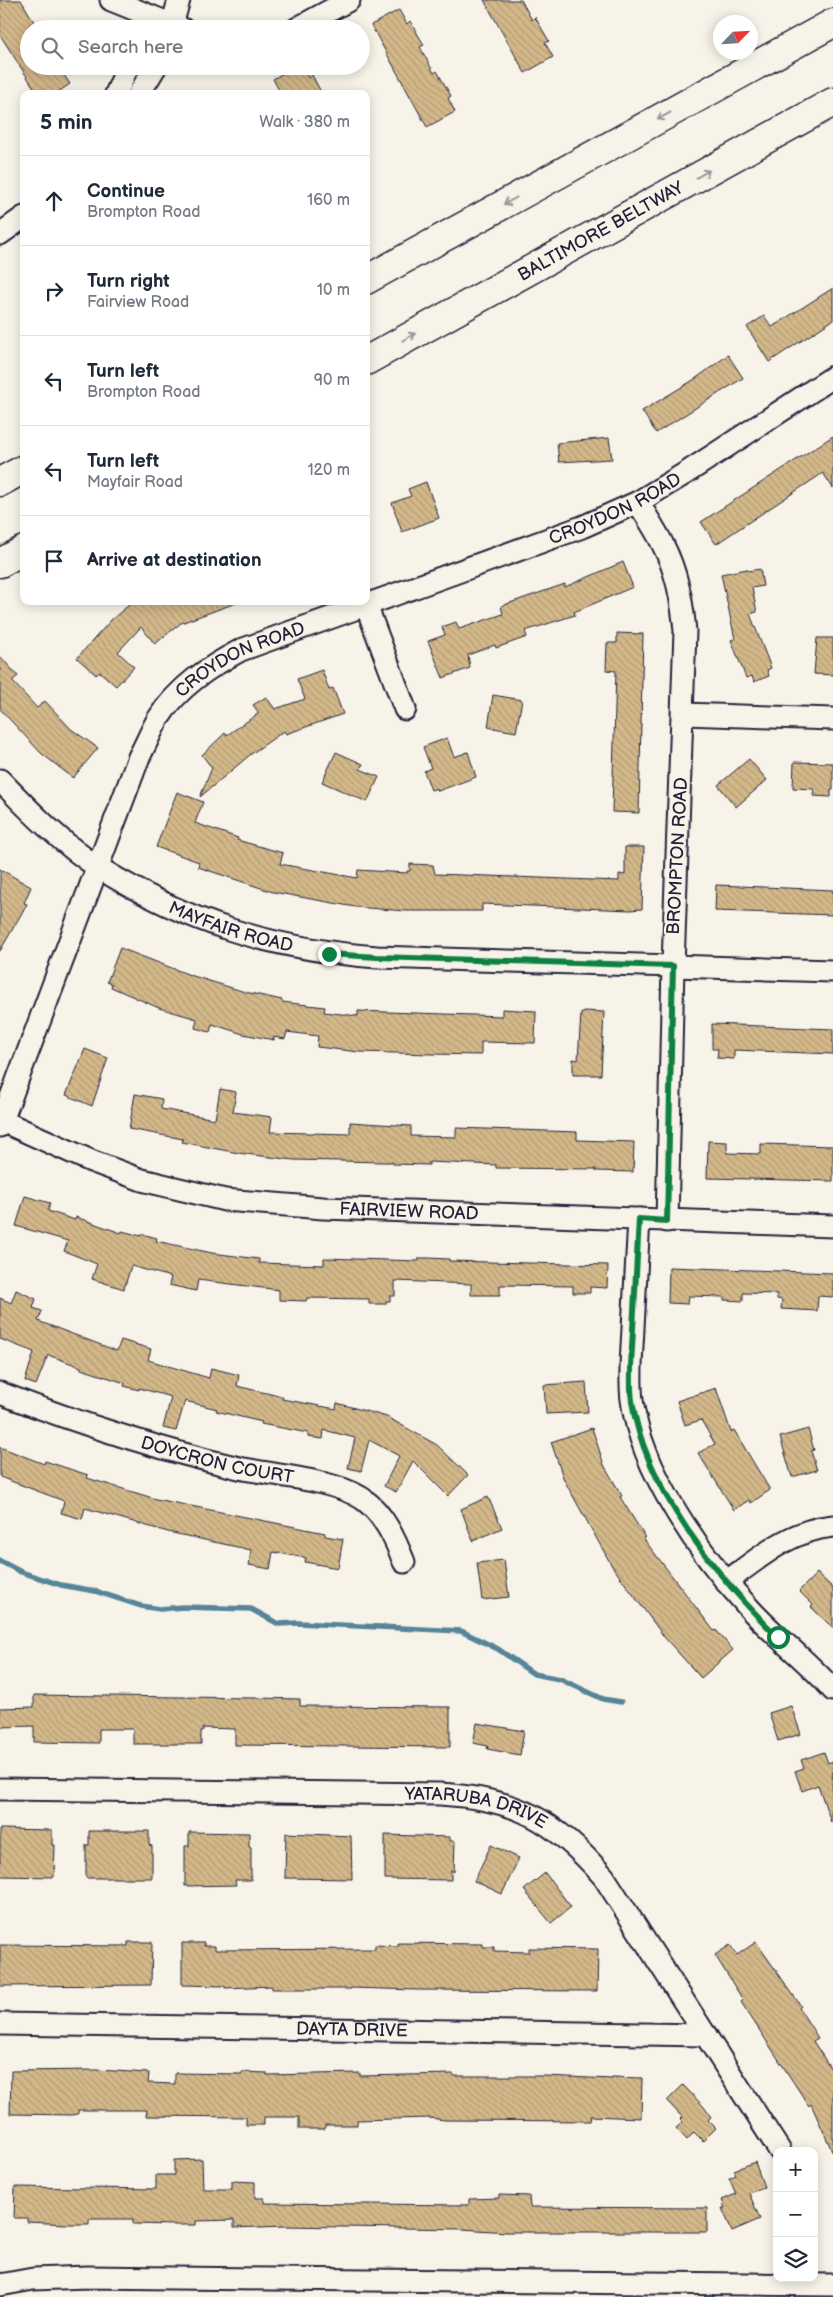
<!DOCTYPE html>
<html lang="en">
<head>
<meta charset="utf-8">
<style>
  :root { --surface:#fff; --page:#f2f2f3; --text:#1f2937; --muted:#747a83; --line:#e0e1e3 }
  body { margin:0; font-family:"Balsamiq Sans",sans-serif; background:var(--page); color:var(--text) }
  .controls { position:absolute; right:15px; bottom:15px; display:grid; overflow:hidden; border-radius:10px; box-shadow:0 2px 12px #0003 }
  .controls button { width:45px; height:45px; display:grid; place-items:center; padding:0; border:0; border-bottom:1px solid var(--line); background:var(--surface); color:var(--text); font:25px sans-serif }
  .compass { position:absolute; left:713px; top:15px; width:45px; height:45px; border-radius:50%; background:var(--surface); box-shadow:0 2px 12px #0003; rotate:65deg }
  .stop { position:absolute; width:15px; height:15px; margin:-11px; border:4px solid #0b8043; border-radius:50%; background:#fff }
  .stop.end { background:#0b8043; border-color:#fff; box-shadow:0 1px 5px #0008 }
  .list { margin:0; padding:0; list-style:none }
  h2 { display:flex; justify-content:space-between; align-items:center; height:65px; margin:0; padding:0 20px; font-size:21px }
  h2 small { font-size:16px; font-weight:400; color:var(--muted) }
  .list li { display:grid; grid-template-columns:32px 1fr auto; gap:15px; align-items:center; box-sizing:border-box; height:90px; padding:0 20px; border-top:1px solid var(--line) }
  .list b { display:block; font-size:19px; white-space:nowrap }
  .list p { margin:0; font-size:16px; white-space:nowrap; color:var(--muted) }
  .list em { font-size:16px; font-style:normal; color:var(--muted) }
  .icon { flex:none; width:28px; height:28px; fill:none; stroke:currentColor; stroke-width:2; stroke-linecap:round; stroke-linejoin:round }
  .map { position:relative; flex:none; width:833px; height:2297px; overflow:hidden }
  .search { position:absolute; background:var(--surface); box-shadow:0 2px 12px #0003; left:20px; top:20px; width:350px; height:55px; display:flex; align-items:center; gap:12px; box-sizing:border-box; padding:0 18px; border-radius:28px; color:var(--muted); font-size:19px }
  .panel { position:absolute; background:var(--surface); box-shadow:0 2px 12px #0003; left:20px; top:90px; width:350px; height:515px; border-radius:10px }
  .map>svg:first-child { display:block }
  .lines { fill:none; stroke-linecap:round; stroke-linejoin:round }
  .stream { stroke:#568499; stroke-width:5.5 }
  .building { fill:url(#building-back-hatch); stroke:#22223b }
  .minor-casing { stroke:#22223b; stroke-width:25 }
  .highway-casing { stroke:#22223b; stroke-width:31 }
  .minor { stroke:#f7f3e8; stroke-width:21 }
  .highway { stroke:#f7f3e8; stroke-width:28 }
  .oneway { stroke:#97959a }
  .route { stroke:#0b8043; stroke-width:6 }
  .labels { text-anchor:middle; stroke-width:4.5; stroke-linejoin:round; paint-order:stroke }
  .street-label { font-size:18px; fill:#22223b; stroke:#f7f3e8 }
</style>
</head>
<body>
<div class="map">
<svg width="833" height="2297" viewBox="0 0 833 2297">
  <defs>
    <pattern id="building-back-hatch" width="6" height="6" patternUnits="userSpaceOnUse" patternTransform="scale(1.25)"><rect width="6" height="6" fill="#d3b889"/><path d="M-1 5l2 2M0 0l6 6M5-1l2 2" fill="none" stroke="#b59e77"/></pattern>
  </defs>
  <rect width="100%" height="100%" fill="#f7f3e8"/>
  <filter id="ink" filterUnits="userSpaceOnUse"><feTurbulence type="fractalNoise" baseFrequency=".02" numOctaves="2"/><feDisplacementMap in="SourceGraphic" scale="10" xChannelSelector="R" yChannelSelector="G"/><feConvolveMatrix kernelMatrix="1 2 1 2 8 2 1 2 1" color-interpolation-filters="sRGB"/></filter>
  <g filter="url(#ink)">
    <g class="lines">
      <path class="stream" d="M0,1561L21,1572L61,1585L95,1591L141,1606L160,1609L183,1607L251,1609L279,1624L298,1623L461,1631L498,1649L534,1674L560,1679L603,1699L621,1702"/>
    </g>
    <path class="building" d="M0,0H21L34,22L29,25V66H58L70,84L55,94H38L0,35Z
      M484,0H521L532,20L535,17L549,41L545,43L553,57L525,73Z
      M399,10L407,24L410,21L424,45L420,47L434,73L437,71L451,96L448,98L455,112L427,127L371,25Z
      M295,66H302L308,78L312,75L322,94H281L273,79Z
      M833,288V320L769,362L747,327L764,316L772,327Z
      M728,355L743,378L656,433L642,411L695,379Z
      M833,436V488L823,473L716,544L701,522Z
      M609,438L612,459L559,462L557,443Z
      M426,482L439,518L402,532L392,503L411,496L408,489Z
      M623,562L633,587L574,612L575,615L525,631L527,637L496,648L495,645L468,655L470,668L443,678L428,641L445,635L442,627L456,622L459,629L503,614L501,606L565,584V587Z
      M747,569L748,571L760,569L763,586L752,588L757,612L750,614L771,668L767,670L769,676L754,682L752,676L746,678L731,640L735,639L721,574Z
      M134,601H236V603L181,623L155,644L141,627L118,652L134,667L116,686L100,672L96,675L77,658L112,619Z
      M617,633L643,634L639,813L612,812L616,671L606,670L607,643H617Z
      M817,638H833V675L814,674Z
      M0,656L18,676L12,681L37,708L45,701L71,729L98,748L73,778L41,753L0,709Z
      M322,670L329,690L333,688L343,714L286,734L284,731L251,754L200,797L212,768L202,755L225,733L227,735L259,713L253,705L266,697L275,709L305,699L297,679Z
      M493,695L522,700L516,732L488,727Z
      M447,738L454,757L468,752L476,777L438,791L437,788L431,790L424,771L431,768L423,747Z
      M336,752L363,764L360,769L379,777L367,802L322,782Z
      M749,759L767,780L736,807L718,785Z
      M794,762L833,763V790H831V797L813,796L814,789L793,788Z
      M177,792L203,802L195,823L238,838L237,840L283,853L280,864L357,878L358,870L407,873V871H410V864L433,865L435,874L619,881V874L625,875V847H644L642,909L630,910L482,904V911H406L355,907L273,892L198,867L199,862L156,847Z
      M0,869L31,887L24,903L27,904L0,951Z
      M716,885L833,890V915L715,911Z
      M120,948L190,975L245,992L282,1000V1002L325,1007L324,1012L358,1016V1011L502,1016V1009L536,1011L535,1043L481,1042V1055L431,1054L359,1052L317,1047L318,1036L287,1032L285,1039L274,1037V1040L243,1034L212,1024L210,1032L195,1028L197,1019L159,1008L111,987L112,984L107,982Z
      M584,1011L604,1012L601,1075H573V1059L578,1060L581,1013H584Z
      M712,1024L833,1029V1054L734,1050V1059L717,1058L718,1049H712Z
      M85,1049L108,1058L92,1106L66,1095Z
      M220,1089L236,1092L233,1112L272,1117L270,1132L350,1134V1122L411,1126V1136L456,1137V1128L577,1132V1140L634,1142L633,1172L596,1171V1169L496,1168V1165L429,1162V1165L393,1164V1162H384L294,1160L238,1153L182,1142L183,1139L129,1129L135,1094L162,1099L161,1109L215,1119Z
      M708,1141L727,1142V1153L761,1154V1144L833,1146V1181L707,1178Z
      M25,1196L50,1203L48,1211L75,1220L76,1217L121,1233L122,1231L141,1236L142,1234L157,1238L156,1241L212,1253L259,1259V1263L324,1265V1258L419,1261V1258H428L449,1259V1261L608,1265L607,1288L590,1287V1293H573V1286L500,1285V1295H471V1284L395,1281V1296H390V1301H386V1304H369V1299L307,1298L306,1301L279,1300V1290L198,1280L196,1291L169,1285L171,1277L131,1266L124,1289L92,1279L97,1264L64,1251L68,1241L16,1226Z
      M669,1267L833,1273V1297L818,1296L817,1311L781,1309L782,1300L777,1299V1294L743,1293V1301L724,1300V1297L689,1296L688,1304L668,1303Z
      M16,1290L36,1299L33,1308L42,1311L38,1321L117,1351L121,1340L151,1349L148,1360L209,1378L211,1368L239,1375L237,1386L283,1397L282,1399L336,1409L337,1403L387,1417L437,1445L468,1475L448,1496L413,1461L396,1492L384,1486L399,1456L369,1440L361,1471L348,1468L355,1438L324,1430L323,1439L308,1437V1433L261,1424L262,1422L216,1411L217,1409L185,1401L176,1431L163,1428L171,1397L139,1388V1390L124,1386L125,1383L81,1369V1367L48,1355L36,1385L25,1381L34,1352L0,1339V1298L11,1303Z
      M586,1382L588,1412L546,1414L544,1385Z
      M716,1388L731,1432L734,1430L770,1490L751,1503L749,1500L734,1510L698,1453L715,1444L701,1420L685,1425L677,1401Z
      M592,1428L604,1465L622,1496L620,1497L645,1537L643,1538L714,1631L716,1630L733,1650L701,1678L665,1638L612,1566L564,1480L551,1442Z
      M808,1429L814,1450L811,1451L817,1470L792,1477L780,1437Z
      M0,1447L44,1464L45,1461L88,1475L87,1478L156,1499L325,1533V1536L343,1539L338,1568L305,1562L306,1558L273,1552L270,1569L249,1565L251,1550L168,1532L85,1508L82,1519L61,1513L64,1501L0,1477Z
      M488,1497L502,1528L473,1541L461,1509Z
      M504,1560L509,1597L482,1600L477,1563Z
      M817,1573L833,1588V1628L811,1607L813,1605L799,1591Z
      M34,1695L255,1698L300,1699V1706L450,1707V1747L235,1745V1729L203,1728V1731H201V1744H133V1729H99V1743L34,1742V1726L0,1727V1708L34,1707Z
      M791,1706L801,1734L778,1741L769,1713Z
      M477,1723L524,1731L520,1755L487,1749L488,1746L473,1743Z
      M824,1752L828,1763L833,1761L831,1822L818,1785L802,1791L795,1771L804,1768L801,1760Z
      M0,1829L52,1830V1845H55L54,1877L0,1876Z
      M89,1831H149V1845L152,1846V1878H86V1845H89Z
      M189,1832L249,1833V1847H251V1880H235L236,1885L185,1886V1846H189Z
      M286,1833L351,1836L352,1879L285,1878Z
      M385,1835L450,1837V1841H455L454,1872L451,1870V1880L385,1879Z
      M491,1845L519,1858L502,1894L474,1881Z
      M545,1873L571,1907L551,1923L524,1890Z
      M128,1942H152L151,1985L0,1986V1945L128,1946Z
      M756,1942L801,2006L799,2008L818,2038L813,2041L833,2072V2153L811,2104L809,2106L741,2002L743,2000L715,1955L730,1945L737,1955Z
      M182,1943H204V1946H215V1950L375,1949V1945L398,1946V1943L483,1944V1947H494V1951L529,1952V1948L598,1949L597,1991L417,1990L351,1988V1989H272V1986L225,1988V1986L182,1985Z
      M97,2070L149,2073L148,2083L175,2084V2073L242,2074V2072L267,2073V2075L360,2073V2076L453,2074L454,2076H545L612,2079V2077L642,2078L641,2118L591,2116L590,2121L445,2120L430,2118L357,2120V2125H325V2129H299V2117H264V2125H246V2117L146,2116L147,2110H78V2114L73,2115L10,2114L11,2071Z
      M683,2085L704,2107L711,2117L708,2120L716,2128L703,2141L694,2132L687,2140L676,2128L683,2122L680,2119L682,2117L667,2101Z
      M202,2159L203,2189H232V2181L255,2182V2198H264V2203L469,2205V2199L499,2198V2195L529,2196L530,2207L707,2208V2232H507L462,2229L284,2226L234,2228V2220L196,2221V2225H174L133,2224V2219H89V2224H67L27,2222V2218H14L15,2187L156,2189V2175H174V2160Z
      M755,2162L764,2187L749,2193L760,2219L732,2231L722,2208H725L722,2200L736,2194L729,2178L736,2175L734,2170Z"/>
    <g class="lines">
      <g class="minor-casing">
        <g id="minor">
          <path d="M111,0L183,29"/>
          <path d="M171,29L179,0"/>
          <path d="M296,29L349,0"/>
          <path d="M116,94L128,66"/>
          <path d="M139,94L156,66"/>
          <path d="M0,234L24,217"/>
          <path d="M638,502C646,516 656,530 663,545C677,572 682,601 685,631L673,966L667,1221"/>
          <path d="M366,605L405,709"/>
          <path d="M684,714L833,719"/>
          <path id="s1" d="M0,780C30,811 62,844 99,868C188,923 272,949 377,957L833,971"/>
          <path id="s2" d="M0,1120L91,1161L142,1180L225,1200L323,1208L833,1226"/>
          <path id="s3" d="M0,1126L139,757C146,744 151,731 158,719C178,687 209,667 241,650L582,527L638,502L686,473L833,377"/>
          <path d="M639,1219C637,1255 635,1292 633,1328C632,1352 629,1376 632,1400C641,1472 701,1555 749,1608C775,1637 807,1660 833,1690"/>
          <path id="s4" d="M0,1393C78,1423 158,1449 239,1468C273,1475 335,1480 363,1499C384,1514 395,1539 404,1562"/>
          <path d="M726,1582C759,1558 790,1530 833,1526"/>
          <path id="s5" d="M0,1789L440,1794C518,1799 553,1819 604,1877L780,2151"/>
          <path id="s6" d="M0,2024L706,2035"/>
          <path d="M0,2285L33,2279L87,2277L833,2285"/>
        </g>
      </g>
      <g class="highway-casing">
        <g id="highway">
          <path d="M366,280L833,23"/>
          <path id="s7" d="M366,361L833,102"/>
          <path d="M0,482L24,469"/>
          <path d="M0,563L24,550"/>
        </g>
      </g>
      <use href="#minor" class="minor"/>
      <use href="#highway" class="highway"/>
    </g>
    <defs><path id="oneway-shaft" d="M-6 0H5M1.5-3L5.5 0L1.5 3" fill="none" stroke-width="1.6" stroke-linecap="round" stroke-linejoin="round" transform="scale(1.25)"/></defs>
    <g class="oneway">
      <use href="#oneway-shaft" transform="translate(664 116) rotate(151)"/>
      <use href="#oneway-shaft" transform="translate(703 174) rotate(-29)"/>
      <use href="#oneway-shaft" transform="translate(510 201) rotate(151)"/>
      <use href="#oneway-shaft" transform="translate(409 337) rotate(-29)"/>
    </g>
  </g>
  <g class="lines" filter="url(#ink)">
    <path class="route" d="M329,954L377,957L673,966L667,1221L639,1219C637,1256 635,1292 633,1329C632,1353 629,1378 632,1401C645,1488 717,1577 778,1637"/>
  </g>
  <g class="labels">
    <g class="street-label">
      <text dy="6" stroke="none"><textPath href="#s7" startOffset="268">BALTIMORE BELTWAY</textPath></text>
      <text dy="6" stroke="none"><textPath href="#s3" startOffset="946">CROYDON ROAD</textPath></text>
      <text dy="6" stroke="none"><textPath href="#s3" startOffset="541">CROYDON ROAD</textPath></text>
      <text transform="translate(677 856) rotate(-87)" y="6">BROMPTON ROAD</text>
      <text dy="6" stroke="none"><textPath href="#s1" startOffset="278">MAYFAIR ROAD</textPath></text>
      <text dy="6" stroke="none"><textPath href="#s2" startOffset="424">FAIRVIEW ROAD</textPath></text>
      <text dy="6" stroke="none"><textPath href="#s4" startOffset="228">DOYCRON COURT</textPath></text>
      <text dy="6" stroke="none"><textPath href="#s5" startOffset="478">YATARUBA DRIVE</textPath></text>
      <text dy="6" stroke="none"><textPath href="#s6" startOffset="352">DAYTA DRIVE</textPath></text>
    </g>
  </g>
</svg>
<div class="controls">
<button>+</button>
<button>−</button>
<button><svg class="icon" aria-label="layers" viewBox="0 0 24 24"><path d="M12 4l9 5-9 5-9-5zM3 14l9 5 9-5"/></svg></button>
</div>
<svg class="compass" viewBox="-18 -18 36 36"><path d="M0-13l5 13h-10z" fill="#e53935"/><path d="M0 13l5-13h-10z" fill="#747a83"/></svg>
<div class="stop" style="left:778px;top:1637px"></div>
<div class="stop end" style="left:329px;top:954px"></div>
<div class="search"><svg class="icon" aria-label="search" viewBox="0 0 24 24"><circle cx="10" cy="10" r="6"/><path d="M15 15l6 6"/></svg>Search here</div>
<section class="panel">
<h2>5 min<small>Walk · 380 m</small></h2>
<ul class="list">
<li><svg class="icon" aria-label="ahead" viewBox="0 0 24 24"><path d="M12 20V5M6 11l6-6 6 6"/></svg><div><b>Continue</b><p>Brompton Road</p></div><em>160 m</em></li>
<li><svg class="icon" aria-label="right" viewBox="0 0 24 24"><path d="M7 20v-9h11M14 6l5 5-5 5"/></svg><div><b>Turn right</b><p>Fairview Road</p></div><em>10 m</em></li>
<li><svg class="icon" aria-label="left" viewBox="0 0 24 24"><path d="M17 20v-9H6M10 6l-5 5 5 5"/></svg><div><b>Turn left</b><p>Brompton Road</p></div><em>90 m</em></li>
<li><svg class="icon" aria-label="left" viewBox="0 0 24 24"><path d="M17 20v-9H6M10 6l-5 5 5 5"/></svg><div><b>Turn left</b><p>Mayfair Road</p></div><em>120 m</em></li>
<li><svg class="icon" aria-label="arrive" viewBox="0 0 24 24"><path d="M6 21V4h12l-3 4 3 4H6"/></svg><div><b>Arrive at destination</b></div></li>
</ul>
</section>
</div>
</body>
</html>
